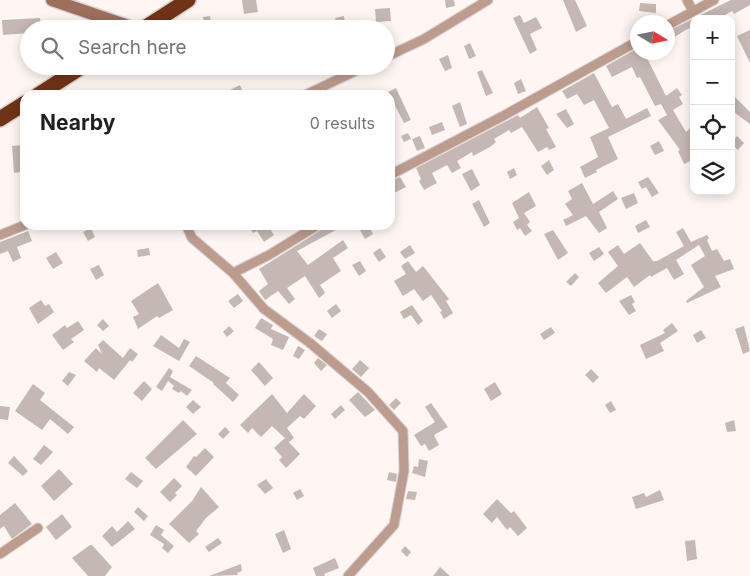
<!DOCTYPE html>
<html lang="en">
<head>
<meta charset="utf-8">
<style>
  :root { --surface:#fff; --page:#f2f2f2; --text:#202124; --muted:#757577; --line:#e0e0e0 }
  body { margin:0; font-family:Inter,sans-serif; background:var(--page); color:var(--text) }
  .controls { position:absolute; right:15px; top:15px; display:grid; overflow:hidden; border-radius:10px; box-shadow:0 2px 12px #0003 }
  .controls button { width:45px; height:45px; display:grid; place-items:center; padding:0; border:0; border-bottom:1px solid var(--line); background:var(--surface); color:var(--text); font:25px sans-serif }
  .compass { position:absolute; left:630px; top:15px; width:45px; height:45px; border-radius:50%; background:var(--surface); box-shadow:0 2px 12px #0003; rotate:100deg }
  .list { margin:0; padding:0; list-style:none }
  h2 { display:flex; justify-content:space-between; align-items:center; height:65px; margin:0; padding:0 20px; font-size:21px }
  h2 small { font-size:16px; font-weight:400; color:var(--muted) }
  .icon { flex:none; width:28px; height:28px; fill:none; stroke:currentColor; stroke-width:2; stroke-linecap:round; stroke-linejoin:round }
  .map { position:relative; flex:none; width:750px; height:576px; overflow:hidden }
  .search { position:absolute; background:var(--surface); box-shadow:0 2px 12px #0003; left:20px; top:20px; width:375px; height:55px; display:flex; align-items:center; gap:12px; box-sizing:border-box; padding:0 18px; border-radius:28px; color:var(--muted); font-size:19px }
  .panel { position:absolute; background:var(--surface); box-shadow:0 2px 12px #0003; left:20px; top:90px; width:375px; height:140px; border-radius:15px }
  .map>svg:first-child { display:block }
  .building { fill:#c5b8b3 }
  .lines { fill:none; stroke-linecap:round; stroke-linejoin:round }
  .street-casing { stroke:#dad2cf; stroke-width:11 }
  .secondary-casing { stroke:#dad2cf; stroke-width:15 }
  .highway-casing { stroke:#dad2cf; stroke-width:18 }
  .street { stroke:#bc9c8e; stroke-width:9 }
  .secondary { stroke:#9d6f5c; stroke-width:12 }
  .highway { stroke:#713316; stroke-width:15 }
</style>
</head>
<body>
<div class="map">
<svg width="750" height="576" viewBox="0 0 750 576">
  <rect width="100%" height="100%" fill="#fef6f3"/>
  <path class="building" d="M242,0H256L258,12L244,14Z
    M445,0H454L455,6L446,8Z
    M563,0H575L587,26L576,32Z
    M731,0H750V5L734,14L732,11L718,19H694V37L689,28L668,41V31Z
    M640,3L656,4V13L639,11Z
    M390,8L391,21L376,22L375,9Z
    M520,15L524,23L536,17L542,28L530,34L537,50L530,54L513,18Z
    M210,16L211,24H204L203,17Z
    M344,16L346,29H338L335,18Z
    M40,18L41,29H29V33L3,35L2,20Z
    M750,30V63L737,36Z
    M470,43L476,56L469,59L464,46Z
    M638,48V52H644L666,96L677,88L682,95L679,97L683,104L673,110L686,132L694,124V159L684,164L678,151L680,150L658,120L667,115L661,104L655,106L640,77L637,78L632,67L612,77L606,66Z
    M448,55L452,68L445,71L439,59Z
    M482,70L493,93L486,96L477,72Z
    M594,73L612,107L618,104L626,119L647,108L651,116L608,137L618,159L596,170L597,172L585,178L580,167L598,157L590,137L609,128L594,100L584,105L577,94L567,99L562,91Z
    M521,79L526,91L518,94L514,83Z
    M240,85L244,95H232L230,90Z
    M396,88L411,120L404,123L388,92Z
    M735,97L750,112V124L731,110V101Z
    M460,102L467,124L460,127L452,106Z
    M537,107L549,128L546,129L556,147L549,150L547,147L538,152L522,127L511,133L509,130L494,139L496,142L490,147L473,156L472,152L457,161L461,168L452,173L447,165L432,173L437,183L424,190L419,181L421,179L416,168L518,115L520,118Z
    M566,109L574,124L567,128L556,114Z
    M442,122L445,130L432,135L429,127Z
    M408,133L411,139L404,142L401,136Z
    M420,136L425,148L417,151L412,139Z
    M737,136L744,143L738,150L731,144Z
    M659,141L664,151L655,155L650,146Z
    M21,145V172L14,173L12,146Z
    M549,160L554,170L547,175L541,166Z
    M514,168L517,175L510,179L507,172Z
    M472,169L480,185L471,191L462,174Z
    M400,177L406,187L390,195V182Z
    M648,177L659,193L652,197L646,187L642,189L638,182Z
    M582,183L593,204L613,191L618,199L599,212L607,228L599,233L586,216L566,226L563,220L573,215L565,204L572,199L568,191Z
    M529,192L536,206L524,213L530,222L527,225L532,231L525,236L520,228L517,230L513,222L519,218L512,203Z
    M634,193L638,203L626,209L621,198Z
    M479,200L490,223L484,227L472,204Z
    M646,220L650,227L638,233L635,226Z
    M248,225H267L264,229L268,226L274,235L264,242L257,231L253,233Z
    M326,225H345L297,251L308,265L343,240L348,248L333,258L341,271L320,285L325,293L319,298L305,276L287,288L295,299L289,304L278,291L265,300L259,291L268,284L259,269L321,230Z
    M368,225L373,234L365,239L360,230Z
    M91,228L95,237L88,241L83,232Z
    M683,228L691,242L707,235L709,238L707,240L712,251L717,249L724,261L730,259L734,269L715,276L721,287L687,303L686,301L704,287L691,265L705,256L699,245L676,260L684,274L674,280L667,268L651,277L650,275L634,287L627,277L606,293L598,283L618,266L608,252L618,245L624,254L640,243L653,261H657L684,246L676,232Z
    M553,230L568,253L558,260L544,234Z
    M28,231L32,241L17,247L21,258L13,262L8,251L0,254V242Z
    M410,245L415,253L405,259L400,252Z
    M599,247L604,254L594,261L589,253Z
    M149,248L150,255L138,257L137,250Z
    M380,248L386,257L379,262L373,253Z
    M56,252L63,263L53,269L46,258Z
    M360,261L366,271L359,276L352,265Z
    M408,261L416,272L423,266L449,299L446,301L453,313L444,319L440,312L442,311L431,295L423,301L414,289L403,296L394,281L406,274L401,266Z
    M99,265L104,275L96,280L90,269Z
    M575,273L579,277L571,286L566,282Z
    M158,283L173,310L159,318L157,316L138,329L133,317L139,314L131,301Z
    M238,294L243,301L234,308L228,301Z
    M631,295L635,302L632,304L636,311L629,315L619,301Z
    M41,300L45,306L49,304L54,312L38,324L29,308Z
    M336,304L341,311L332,318L327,311Z
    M412,305L423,321L418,325L411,315L404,319L400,312Z
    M261,318L273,325L271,329L289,337L283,350L271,345L273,339L255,328Z
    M103,319L109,326L103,331L97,325Z
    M78,321L84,330L71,339L74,342L63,350L52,335L65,325L67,328Z
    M672,323L678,331L660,343L664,351L646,359L640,345L665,333L663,330Z
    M229,326L234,331L227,337L223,332Z
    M744,326L750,351L743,354L735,329Z
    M551,327L555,333L544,340L540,334Z
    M319,329L327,334L322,341L314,336Z
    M701,330L706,338L697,343L693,335Z
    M161,335L179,348L184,339L190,342L179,361L153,346Z
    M103,340L123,358L130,348L138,354L132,362L130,360L114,380L99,368L97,372L84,361L96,348L102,354L98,345Z
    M298,346L305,350L299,359L293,356Z
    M196,356L230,378L226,383L239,395L233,402L213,384L214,383L189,366Z
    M318,358L327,365L321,371L314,363Z
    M360,360L369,368L361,377L352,369Z
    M259,362L273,378L265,386L251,370Z
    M169,368L173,371L170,377L192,390L187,396L181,391L179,393L172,389L174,386L168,381L162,391L156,387Z
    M591,369L599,377L593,383L585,375Z
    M69,372L76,375L68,386L62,381Z
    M144,381L152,389L142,401L133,393Z
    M495,382L502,394L491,401L484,389Z
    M33,384L45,393L40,400L74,427L68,434L50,419L42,430L15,411Z
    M358,392L375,410L365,417L349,400Z
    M272,394L287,413L304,394L316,406L304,419L300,416L287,428L294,438L289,442L272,426L261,437L252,428L248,433L240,425Z
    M396,398L401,403L394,410L389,405Z
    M193,400L201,407L193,414L186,407Z
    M611,401L616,410L610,413L605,405Z
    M431,403L448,427L434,435L439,445L429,451L425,444L421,446L414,435L435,422L425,407Z
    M341,405L345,410L335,419L331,414Z
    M0,406L10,407L8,420L0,419Z
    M183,420L197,434L156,469L145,458Z
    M734,420L736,431L727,432L725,423Z
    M225,427L230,432L223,439L218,434Z
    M285,438L300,454L286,468L279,460L282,457L274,448Z
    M44,445L53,452L41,465L33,459Z
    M205,448L214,457L196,476L186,467L194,456L196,457Z
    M14,456L28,471L23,476L8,463Z
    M419,459L428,461L425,477L412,473L414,466L418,467Z
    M59,469L73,484L54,501L41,486Z
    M131,472L143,481L137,488L125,479Z
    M389,472L397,474L396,482L387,480Z
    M174,478L182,486L175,493L177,495L170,502L160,492Z
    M266,479L273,488L265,494L257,485Z
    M201,487L219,507L206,518L196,531L199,534L189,543L169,524L192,501Z
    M300,489L304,496L297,500L293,493Z
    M660,490L664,500L636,509L632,497L644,493L646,497Z
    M408,491L417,492L415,500L406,499Z
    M497,499L511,513L514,511L527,528L518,536L510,527L507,530L497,517L492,523L483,514Z
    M15,503L32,524L12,539L4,526L0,529V515Z
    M138,507L148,516L144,521L134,512Z
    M62,514L72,527L56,540L46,527Z
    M128,521L135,529L112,547L102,536L112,526L117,532Z
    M156,525L164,530L161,535L174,546L168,553L162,548L164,544L150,535Z
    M284,530L291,549L283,553L275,534Z
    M218,538L222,543L209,552L205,547Z
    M695,540L697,559L687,561L685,541Z
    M90,545H92L112,567L105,576H88L72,558Z
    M405,546L411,552L407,557L401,551Z
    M335,558L339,568L324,574L325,576H316L313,568Z
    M241,564L242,571L237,573L238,575L209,576Z
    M440,567L450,576H433Z"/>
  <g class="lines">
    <g class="street-casing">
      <path id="street" d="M687,0L693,11
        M668,25L714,0
        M386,57L424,39L488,0
        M305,95L366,66
        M390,175L503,116L638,41
        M186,225L192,238L233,273L264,309L310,343L368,392L403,431L404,471L394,525L348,576
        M0,235L25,225
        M233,273L269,255L318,225
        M0,554L38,528"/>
    </g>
    <g class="secondary-casing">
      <path id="secondary" d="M52,0L137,29"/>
    </g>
    <g class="highway-casing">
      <path id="highway" d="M143,29L188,0
        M38,95L83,66
        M0,119L25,103"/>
    </g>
    <use href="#street" class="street"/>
    <use href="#secondary" class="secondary"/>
    <use href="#highway" class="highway"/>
  </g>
</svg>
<div class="controls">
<button>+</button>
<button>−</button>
<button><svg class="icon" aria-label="locate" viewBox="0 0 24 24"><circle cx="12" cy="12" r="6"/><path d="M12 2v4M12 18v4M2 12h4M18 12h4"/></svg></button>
<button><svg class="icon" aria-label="layers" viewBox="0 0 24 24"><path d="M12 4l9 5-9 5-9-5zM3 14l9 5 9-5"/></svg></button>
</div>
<svg class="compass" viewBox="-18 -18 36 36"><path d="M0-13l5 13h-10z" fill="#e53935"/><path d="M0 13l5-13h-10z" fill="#757577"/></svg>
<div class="search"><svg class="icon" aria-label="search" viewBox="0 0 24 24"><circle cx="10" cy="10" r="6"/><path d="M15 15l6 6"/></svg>Search here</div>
<section class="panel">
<h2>Nearby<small>0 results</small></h2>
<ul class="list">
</ul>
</section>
</div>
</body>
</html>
